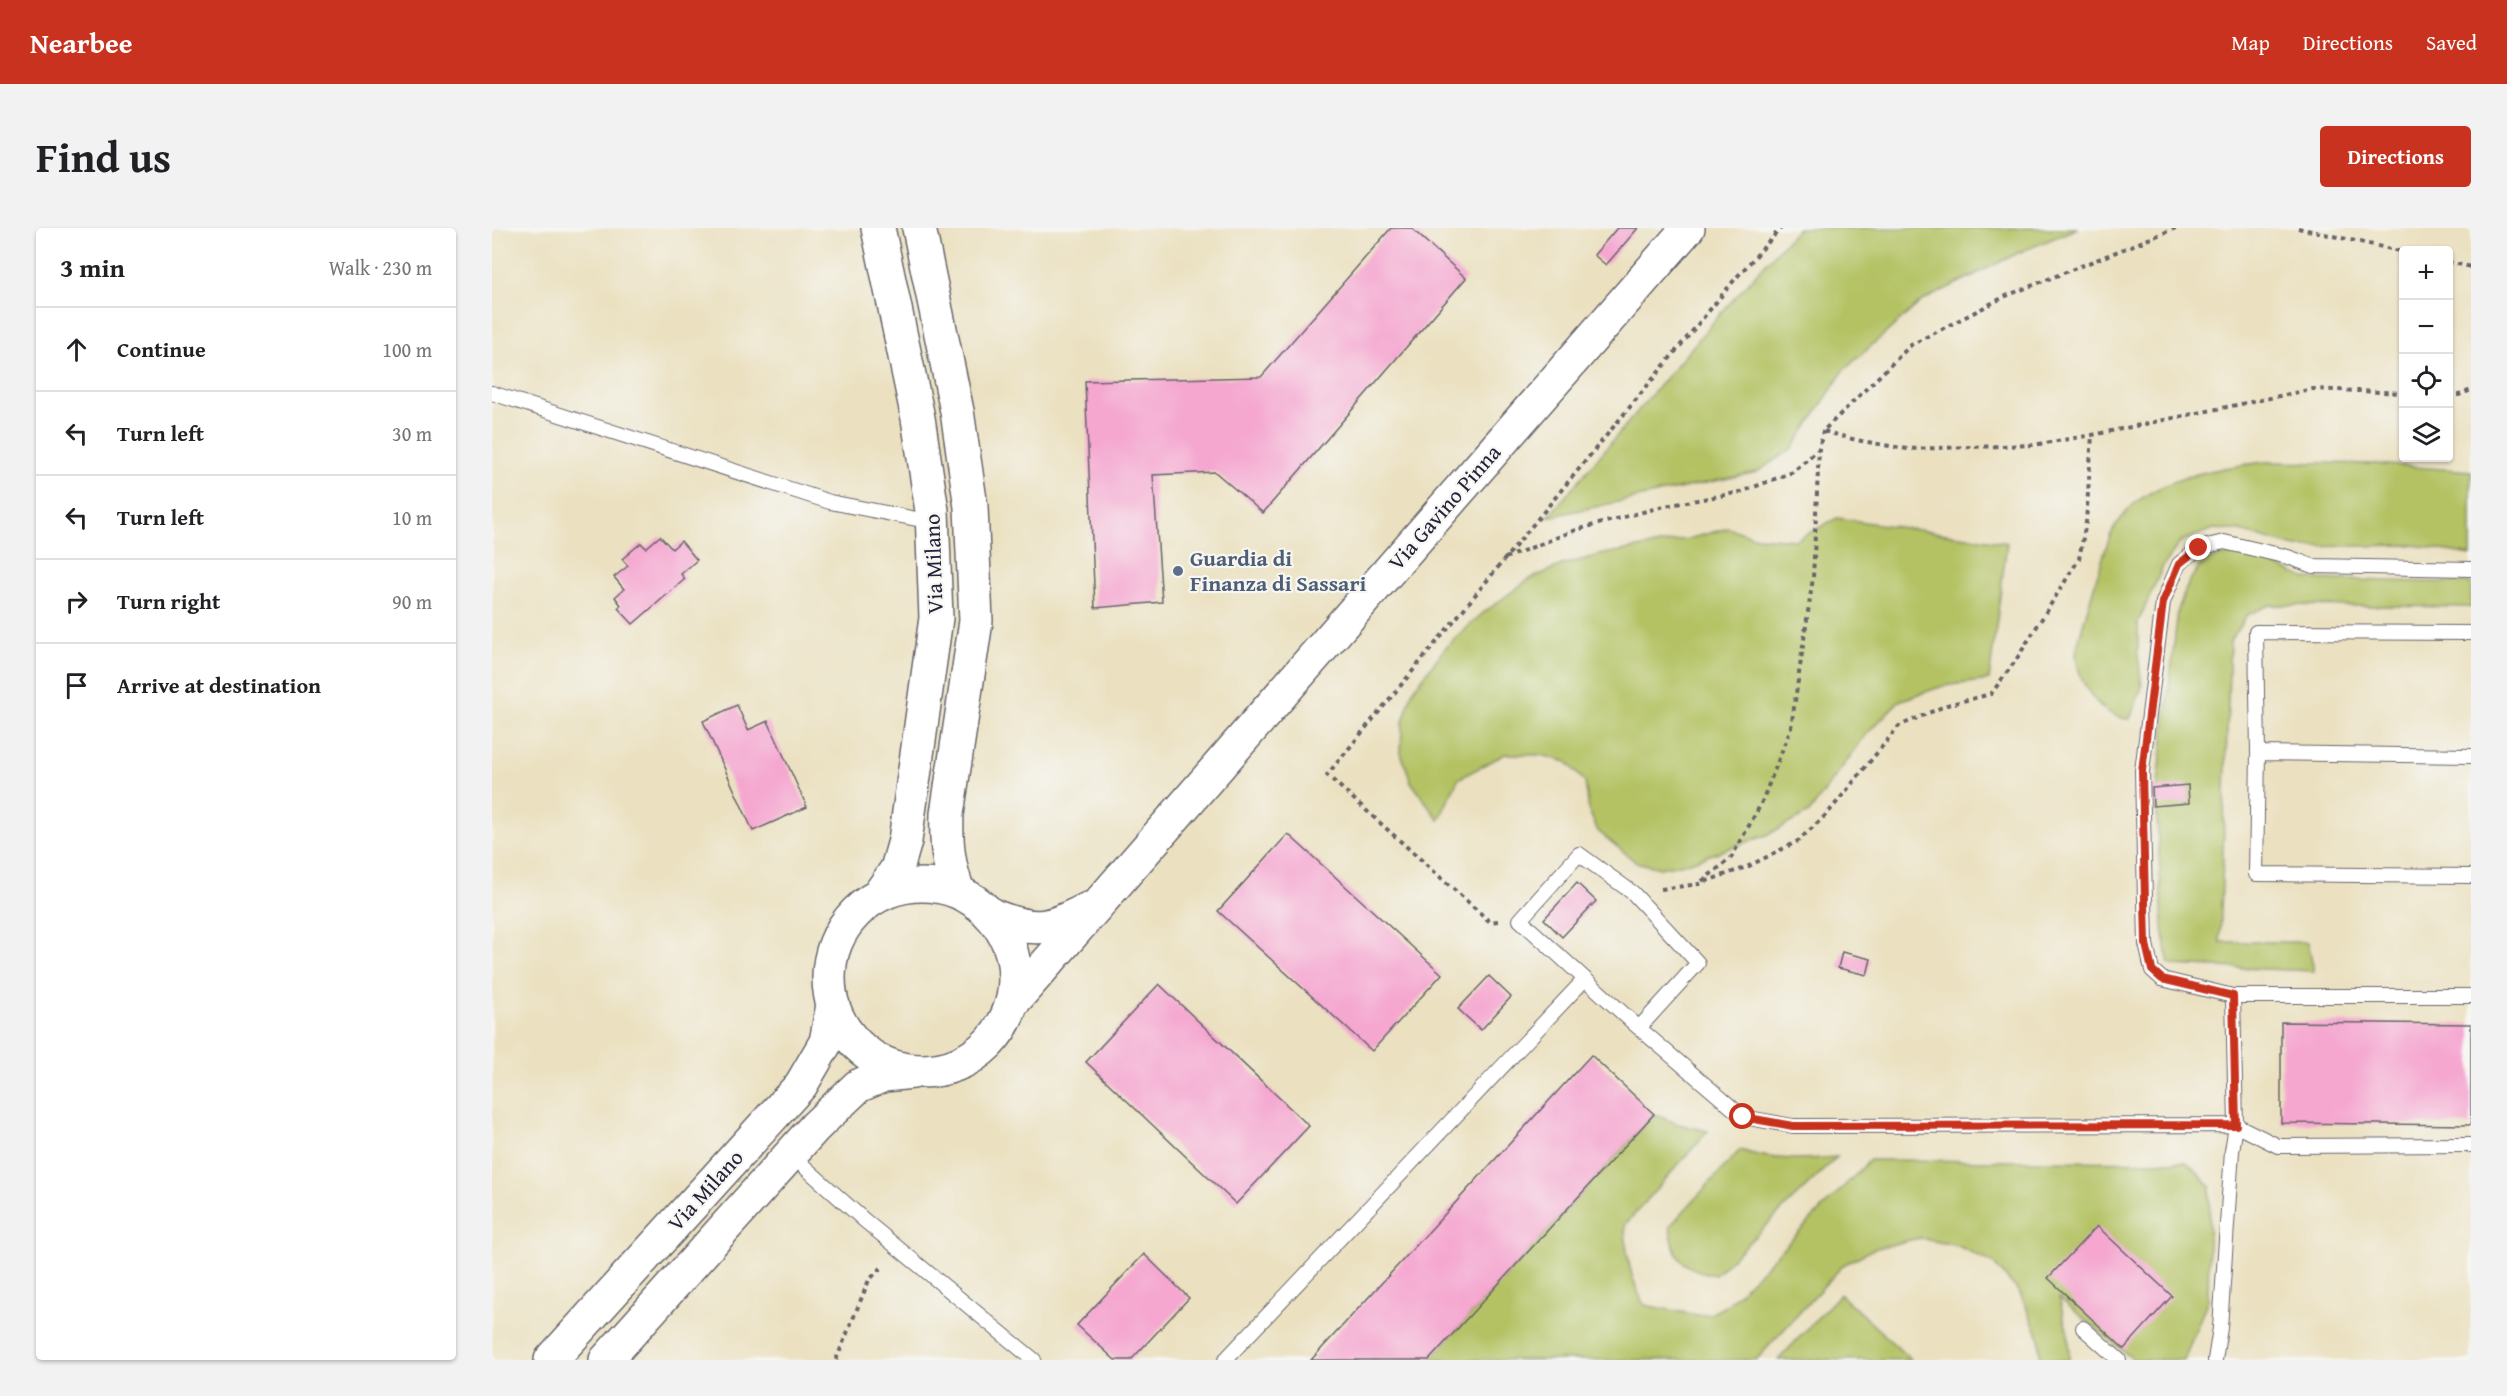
<!DOCTYPE html>
<html lang="en">
<head>
<meta charset="utf-8">
<style>
  :root { --surface:#fff; --page:#f2f2f2; --text:#202124; --muted:#757577; --line:#e0e0e0; --accent:#c8321e }
  body { margin:0; font-family:"Gentium Book Plus",serif; background:var(--page); color:var(--text) }
  .controls { position:absolute; right:18px; top:18px; display:grid; overflow:hidden; border-radius:6px; box-shadow:0 2px 4px #0004 }
  .controls button { width:54px; height:54px; display:grid; place-items:center; padding:0; border:0; border-bottom:2px solid var(--line); background:var(--surface); color:var(--text); font:30px sans-serif }
  .stop { position:absolute; width:18px; height:18px; margin:-14px; border:4px solid #c8321e; border-radius:50%; background:#fff }
  .stop.end { background:#c8321e; border-color:#fff; box-shadow:0 2px 6px #0008 }
  .list { margin:0; padding:0; list-style:none }
  h2 { display:flex; justify-content:space-between; align-items:center; height:78px; margin:0; padding:0 24px; font-size:26px }
  h2 small { font-size:20px; font-weight:400; color:var(--muted) }
  .list li { display:grid; grid-template-columns:39px 1fr auto; gap:18px; align-items:center; box-sizing:border-box; height:84px; padding:0 24px; border-top:2px solid var(--line) }
  .list b { display:block; font-size:22px; white-space:nowrap }
  .list em { font-size:20px; font-style:normal; color:var(--muted) }
  .icon { flex:none; width:33px; height:33px; fill:none; stroke:currentColor; stroke-width:2; stroke-linecap:round; stroke-linejoin:round }
  .map { position:relative; flex:none; width:1979px; height:1132px; overflow:hidden; border-radius:6px }
  header { display:flex; align-items:center; gap:36px; box-sizing:border-box; height:84px; padding:0 30px; background:var(--accent); color:#fff }
  header strong { font-size:28px }
  nav { display:flex; gap:33px; margin-inline-start:auto; font-size:21px }
  .intro { display:flex; align-items:center; justify-content:space-between; box-sizing:border-box; height:144px; padding:0 36px }
  h1 { margin:0; font-size:42px }
  .button { padding:15px 27px; border-radius:6px; background:var(--accent); color:#fff; font-size:21px; font-weight:700 }
  main { display:flex; gap:36px; padding:0 36px }
  aside { flex:1; background:var(--surface); border-radius:6px; box-shadow:0 2px 4px #0004 }
  .map>svg:first-child { display:block }
  .green { fill:#b4c264; stroke:#6b7250; stroke-width:1.5 }
  .building { fill:#f5a7d0 }
  .lines { fill:none; stroke-linecap:round; stroke-linejoin:round }
  .lane-casing { stroke:#68656a; stroke-width:16 }
  .secondary-casing { stroke:#68656a; stroke-width:36 }
  .path { stroke:#68656a; stroke-width:4; stroke-dasharray:4.5 4.5; stroke-linecap:butt }
  .lane { stroke:#fff; stroke-width:14 }
  .secondary { stroke:#fff; stroke-width:33 }
  .route { stroke:#c8321e; stroke-width:8 }
  .service-dot { fill:#5c6f8a; stroke:#f6f6f2; stroke-width:2 }
  .labels { text-anchor:middle; stroke-width:4.5; stroke-linejoin:round; paint-order:stroke }
  .street-label { font-size:22px; fill:#22223b; stroke:#f6f6f2 }
  .service-label { font-size:22px; font-weight:bold; fill:#4e5e75; stroke:#f6f6f2; text-anchor:start }
</style>
</head>
<body>
<header>
<strong>Nearbee</strong>
<nav><a>Map</a><a>Directions</a><a>Saved</a></nav>
</header>
<div class="intro"><h1>Find us</h1><a class="button">Directions</a></div>
<main>
<aside>
<h2>3 min<small>Walk · 230 m</small></h2>
<ul class="list">
<li><svg class="icon" aria-label="ahead" viewBox="0 0 24 24"><path d="M12 20V5M6 11l6-6 6 6"/></svg><div><b>Continue</b></div><em>100 m</em></li>
<li><svg class="icon" aria-label="left" viewBox="0 0 24 24"><path d="M17 20v-9H6M10 6l-5 5 5 5"/></svg><div><b>Turn left</b></div><em>30 m</em></li>
<li><svg class="icon" aria-label="left" viewBox="0 0 24 24"><path d="M17 20v-9H6M10 6l-5 5 5 5"/></svg><div><b>Turn left</b></div><em>10 m</em></li>
<li><svg class="icon" aria-label="right" viewBox="0 0 24 24"><path d="M7 20v-9h11M14 6l5 5-5 5"/></svg><div><b>Turn right</b></div><em>90 m</em></li>
<li><svg class="icon" aria-label="arrive" viewBox="0 0 24 24"><path d="M6 21V4h12l-3 4 3 4H6"/></svg><div><b>Arrive at destination</b></div></li>
</ul>
</aside>
<div class="map">
<svg width="1979" height="1132" viewBox="0 0 1979 1132">
  <rect width="100%" height="100%" fill="#f6f6f2"/>
  <filter id="ink" filterUnits="userSpaceOnUse"><feTurbulence type="fractalNoise" baseFrequency=".0167" numOctaves="2"/><feDisplacementMap in="SourceGraphic" scale="12" xChannelSelector="R" yChannelSelector="G"/><feConvolveMatrix kernelMatrix="1 2 1 2 8 2 1 2 1" color-interpolation-filters="sRGB"/></filter>
  <filter id="wash" filterUnits="userSpaceOnUse"><feTurbulence type="fractalNoise" baseFrequency=".008" numOctaves="4" result="noise"/><feDisplacementMap in="SourceGraphic" scale="24" xChannelSelector="R" yChannelSelector="G"/><feGaussianBlur stdDeviation="1.35" result="paint"/><feColorMatrix in="noise" values="0 0 0 0 0 0 0 0 0 0 0 0 0 0 0 0 0 1.4 0 .05"/><feComposite in="paint" operator="in"/></filter>
  <g filter="url(#wash)">
    <rect width="100%" height="100%" fill="#ebe1c1"/>
    <path class="green" d="M1306,0H1586L1526,25L1430,73L1352,142L1301,220L1265,244L1056,289L1228,86Z
      M1773,234L1882,236L1979,243V327L1921,317L1803,319L1745,302L1721,301L1689,313L1671,338L1646,395V427L1650,459L1638,491C1608,490 1586,455 1584,427C1583,420 1615,313 1620,304C1626,294 1638,278 1647,272C1682,247 1731,239 1773,234Z
      M1345,290L1515,315L1497,452L1451,458L1407,473L1373,508L1317,585L1275,607L1198,634L1168,640L1144,634L1106,603L1097,583L1093,554L1075,534L1049,527L1013,526L966,551L947,592L919,554L909,525L910,497L920,464L953,420L991,385L1036,352L1070,337L1112,326L1196,311L1236,300L1264,309L1304,312Z
      M1744,326L1777,335L1815,351L1979,355V379L1778,377L1755,387L1738,413L1728,714H1816L1822,743L1677,737L1671,700L1664,573L1686,382C1692,365 1701,337 1720,330C1727,328 1737,327 1744,326Z
      M1162,886L1186,896L1216,903L1133,997C1134,1028 1138,1049 1152,1077L1205,1087L1219,1086L1235,1077L1378,932L1695,934L1718,958L1716,1071L1692,1132H1642L1567,1070L1577,1110V1132H1548V1111L1528,1065L1501,1035L1466,1018L1427,1010L1381,1021L1351,1037L1264,1132H937Z
      M1248,922C1280,933 1311,932 1345,929L1223,1047C1188,1040 1183,1032 1178,998Z
      M1348,1066L1419,1132H1286Z"/>
    <g id="blocks">
      <path class="building" d="M899,0H919L974,50L771,285L723,244L661,247L670,374L603,380L593,153L769,149Z
        M1125,0H1146L1114,37L1102,27Z
        M168,308L180,321L189,313L205,332L189,346L193,351L141,396L126,380L129,377L123,369L132,361L122,349L136,338L130,331L149,315L154,320Z
        M245,477L256,502L276,493L315,579L261,603L211,493Z
        M1696,557L1697,575L1661,578L1660,560Z
        M796,606L950,746L880,823L726,683Z
        M1085,655L1104,673L1070,709L1052,691Z
        M1350,724L1379,731L1375,747L1346,740Z
        M997,748L1019,769L989,802L966,781Z
        M667,756L817,898L744,976L594,834Z
        M1789,794L1979,796V897L1789,895Z
        M1099,827L1162,886L937,1132H819Z
        M1605,998L1680,1068L1632,1121L1556,1050Z
        M652,1026L697,1070L639,1132H623L585,1097Z"/>
    </g>
  </g>
  <g filter="url(#ink)">
    <use href="#blocks" fill-opacity="0" stroke="#68656a" stroke-width="1.5"/>
    <g class="lines">
      <g class="lane-casing">
        <path id="lane" d="M0,165L338,274L440,294
          M1979,341L1821,338L1796,329L1732,314L1707,320L1687,336L1671,374L1650,543L1654,716L1660,742L1670,751L1741,768H1979
          M1979,405L1764,404L1766,525L1764,646L1979,648
          M1766,525L1979,528
          M1087,626L1141,665L1206,735L1147,800L1028,692Z
          M1147,800L1251,889L1301,898L1744,897L1741,768
          M298,926L372,992L542,1132
          M1591,1100L1627,1132
          M733,1132L1093,751
          M1723,1132L1728,1100L1740,923L1744,897L1786,918L1979,917"/>
      </g>
      <g class="secondary-casing">
        <path id="secondary" d="M427,0L465,183L479,279L484,393L455,586C454,615 456,637 466,663
          M337 750a93 93 0 1 1 186 0a93 93 0 1 1-186 0Z
          M386,668L405,641L413,613L444,390L440,283L426,190L386,0
          M499,687C543,705 555,702 596,681
          M521,774L1196,0
          M59,1132L309,857L334,814L341,777
          M114,1132L323,899L366,858L392,847L421,844"/>
      </g>
      <path class="path" d="M1684,0L1514,68L1419,117L1331,203L1364,212L1415,221L1541,217L1600,207L1821,161L1912,165
        M1806,0L1912,24
        M1956,34L1979,39
        M1956,167H1967L1979,162
        M1013,330L1084,302L1173,278L1249,264L1301,244L1327,221L1331,203
        M1210,653L1239,630L1269,576L1299,500L1321,350L1327,221
        M1169,661L1207,656L1257,638L1306,613L1336,585L1407,498L1455,477L1499,466L1524,432L1587,331L1594,294L1600,207
        M1006,693L998,694L835,547L1244,50L1289,0
        M344,1132L377,1052L391,1038"/>
      <use href="#lane" class="lane"/>
      <use href="#secondary" class="secondary"/>
    </g>
  </g>
  <g class="lines" filter="url(#ink)">
    <path class="route" d="M1251,889L1301,898L1744,897L1741,768L1670,751L1660,742L1654,716L1650,543L1671,374L1687,336L1707,320"/>
  </g>
  <circle class="service-dot" cx="686" cy="343" r="6"/>
  <g class="labels">
    <g class="street-label">
      <text transform="translate(952 279) rotate(-49)" y="8">Via Gavino Pinna</text>
      <text transform="translate(441 336) rotate(-92)" y="8">Via Milano</text>
      <text transform="translate(213 962) rotate(-48)" y="8">Via Milano</text>
    </g>
    <g class="service-label">
      <text x="698" y="338">Guardia di<tspan x="698" dy="25">Finanza di Sassari</tspan></text>
    </g>
  </g>
</svg>
<div class="controls">
<button>+</button>
<button>−</button>
<button><svg class="icon" aria-label="locate" viewBox="0 0 24 24"><circle cx="12" cy="12" r="6"/><path d="M12 2v4M12 18v4M2 12h4M18 12h4"/></svg></button>
<button><svg class="icon" aria-label="layers" viewBox="0 0 24 24"><path d="M12 4l9 5-9 5-9-5zM3 14l9 5 9-5"/></svg></button>
</div>
<div class="stop" style="left:1251px;top:889px"></div>
<div class="stop end" style="left:1707px;top:320px"></div>
</div>
</main>
</body>
</html>
